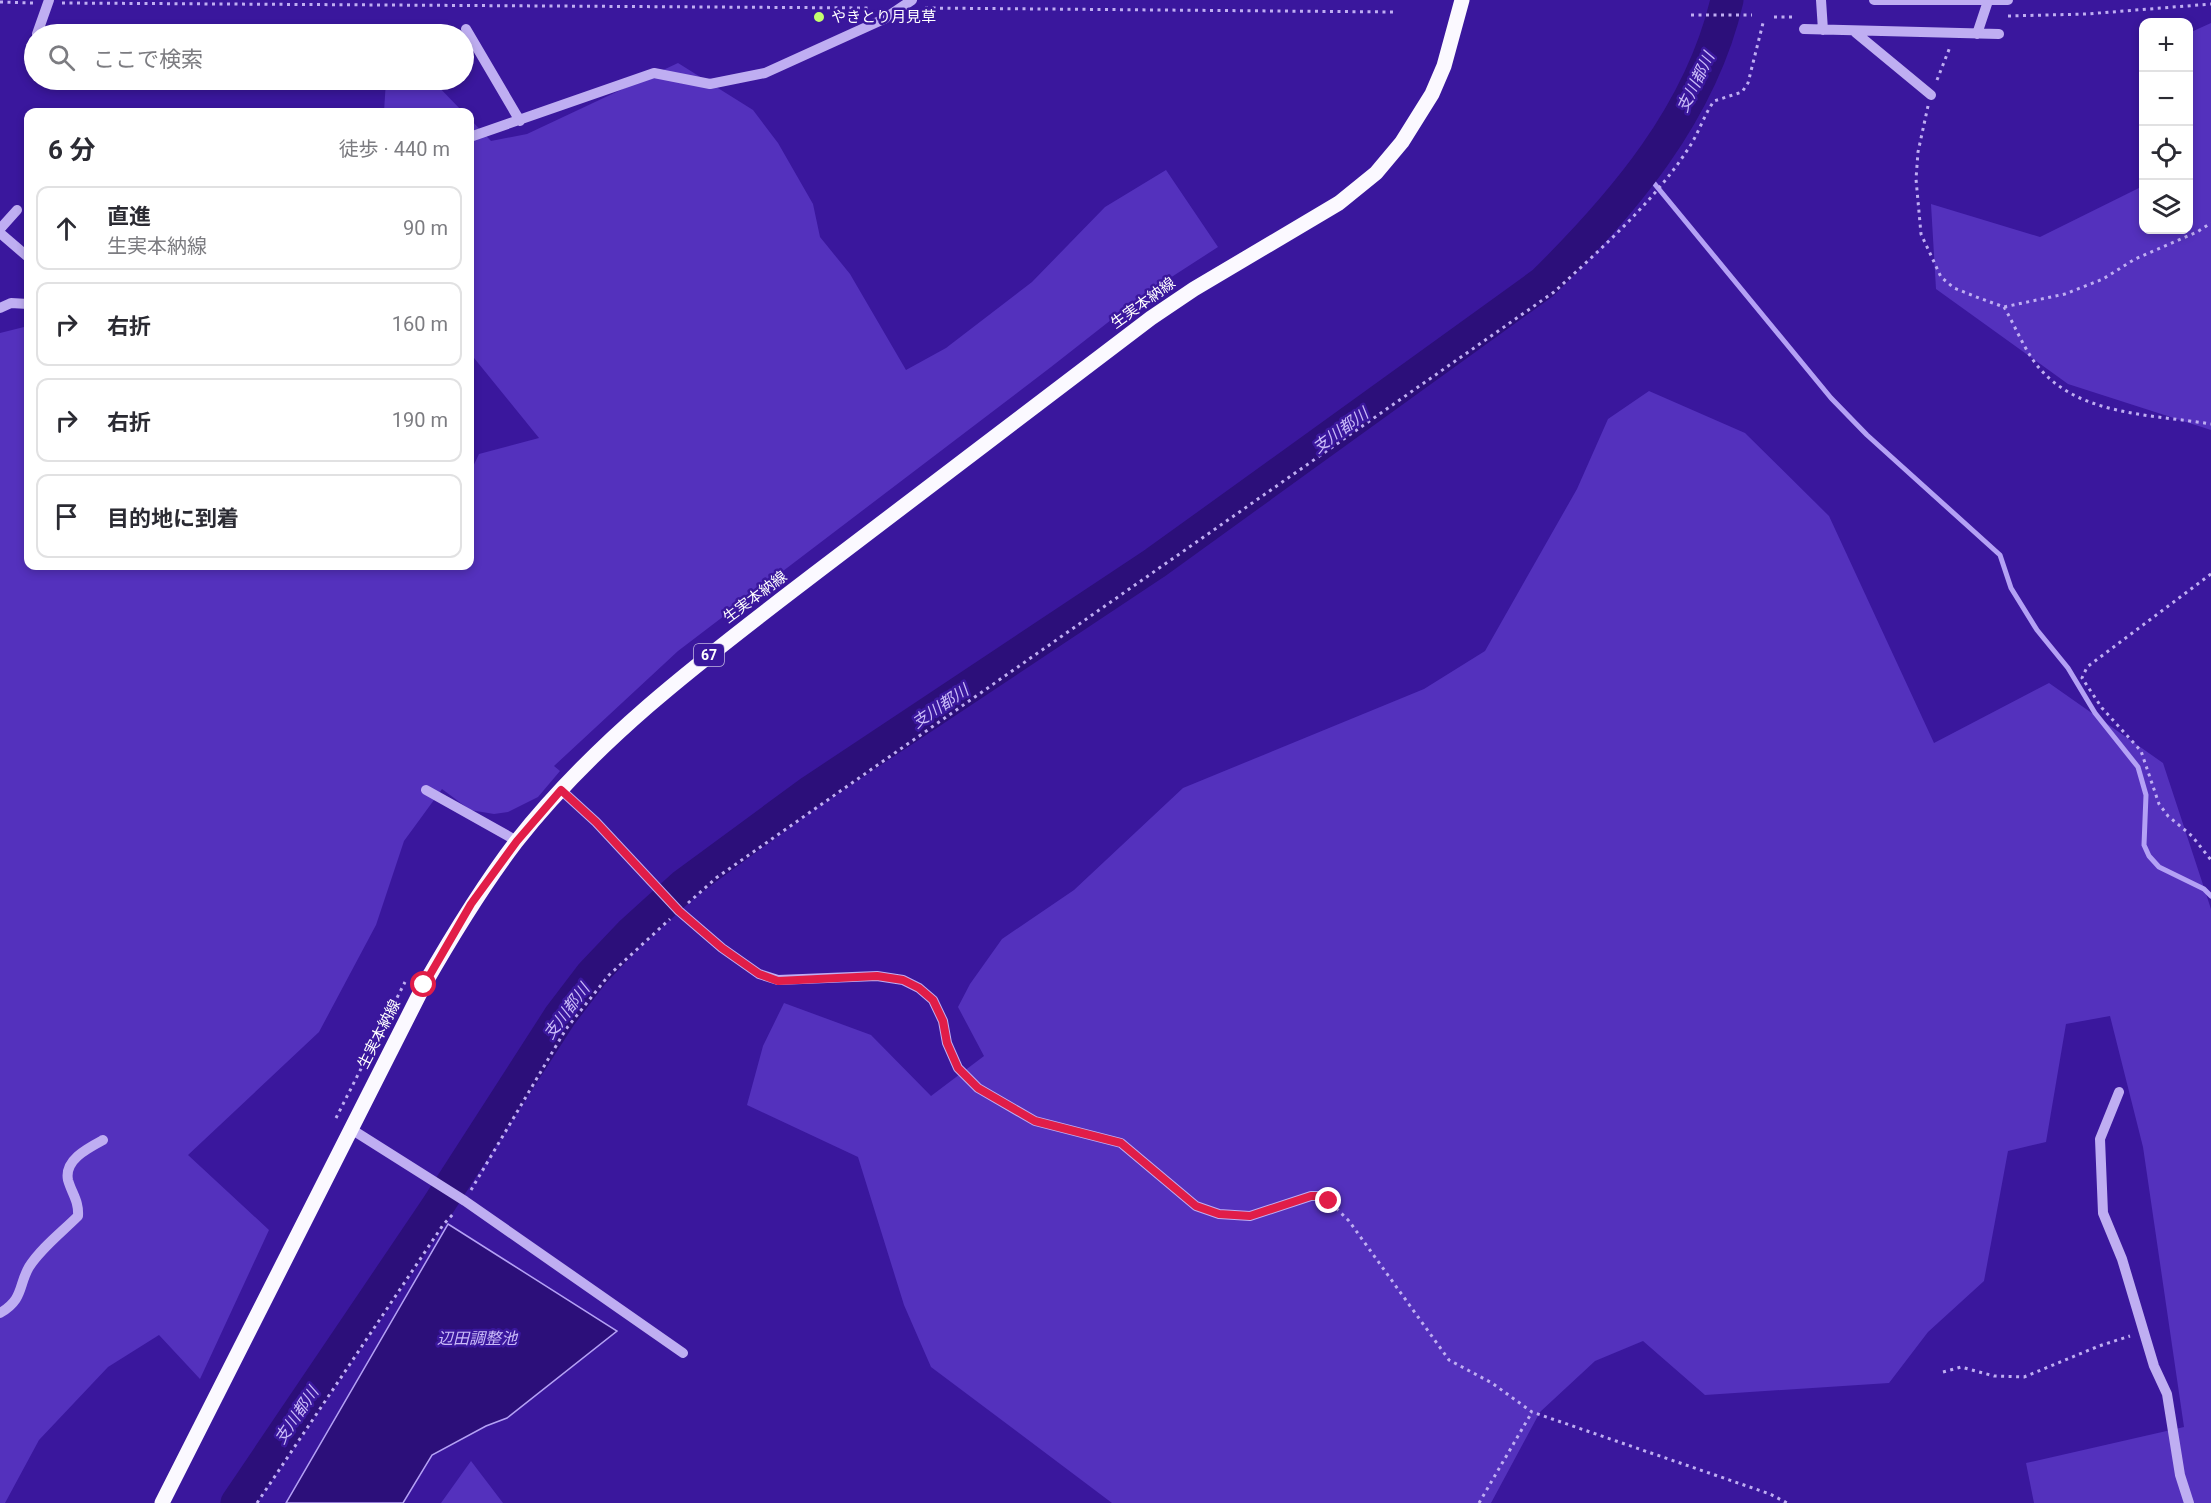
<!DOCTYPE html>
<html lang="ja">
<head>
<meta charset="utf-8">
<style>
  :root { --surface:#fff; --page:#f2f2f3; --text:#2b2b33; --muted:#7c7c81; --line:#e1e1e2 }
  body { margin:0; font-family:Roboto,"Noto Sans JP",sans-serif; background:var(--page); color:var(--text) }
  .controls { position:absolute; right:18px; top:18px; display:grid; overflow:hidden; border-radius:12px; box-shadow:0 3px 9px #0003 }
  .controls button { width:54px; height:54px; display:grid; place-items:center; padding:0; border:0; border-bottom:2px solid var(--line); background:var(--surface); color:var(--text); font:30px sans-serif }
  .stop { position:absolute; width:18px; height:18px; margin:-14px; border:4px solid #e11d48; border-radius:50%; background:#fff }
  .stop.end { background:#e11d48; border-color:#fff; box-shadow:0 2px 6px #0008 }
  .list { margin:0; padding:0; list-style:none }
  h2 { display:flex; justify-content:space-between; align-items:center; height:78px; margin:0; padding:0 24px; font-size:26px }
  h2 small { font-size:20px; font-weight:400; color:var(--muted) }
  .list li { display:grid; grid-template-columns:39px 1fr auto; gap:18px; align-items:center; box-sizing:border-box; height:84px; margin:0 12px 12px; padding:0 12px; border:2px solid var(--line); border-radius:12px }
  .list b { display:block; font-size:22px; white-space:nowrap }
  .list p { margin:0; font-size:20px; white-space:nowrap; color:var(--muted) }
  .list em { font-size:20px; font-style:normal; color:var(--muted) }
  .icon { flex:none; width:33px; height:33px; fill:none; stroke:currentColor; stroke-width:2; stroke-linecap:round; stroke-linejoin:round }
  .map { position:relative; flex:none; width:2211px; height:1503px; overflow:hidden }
  .search { position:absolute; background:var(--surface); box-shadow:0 3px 9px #0003; left:24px; top:24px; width:450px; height:66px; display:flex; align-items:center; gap:15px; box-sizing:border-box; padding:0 21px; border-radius:33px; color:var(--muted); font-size:22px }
  .panel { position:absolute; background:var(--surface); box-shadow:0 3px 9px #0003; left:24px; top:108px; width:450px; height:462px; border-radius:12px }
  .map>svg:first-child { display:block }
  .green { fill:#5431bd }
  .water { fill:#2c0f7a; stroke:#b4a1f5; stroke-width:1.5 }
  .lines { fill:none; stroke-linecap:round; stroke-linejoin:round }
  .stream { stroke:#b4a1f5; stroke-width:5 }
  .river { stroke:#2c0f7a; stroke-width:33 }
  .path { stroke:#bfaef2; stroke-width:3; stroke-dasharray:3 4.5; stroke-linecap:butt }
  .minor { stroke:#bfaef2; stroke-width:10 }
  .major { stroke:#fbf9ff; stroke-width:15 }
  .route { stroke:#e11d48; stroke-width:8 }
  .poi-dot { fill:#c4ff6f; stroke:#3a179d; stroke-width:2 }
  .labels { text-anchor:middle; stroke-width:5; stroke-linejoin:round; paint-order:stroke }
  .shield { fill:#3a179d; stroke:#c4b9e2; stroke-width:1.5 }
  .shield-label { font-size:14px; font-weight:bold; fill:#fff }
  .poi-label { font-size:15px; fill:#fff; stroke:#3a179d; text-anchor:start }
  .street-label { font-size:15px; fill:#fff; stroke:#3a179d }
  .water-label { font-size:16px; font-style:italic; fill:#cabbf9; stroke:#3a179d }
</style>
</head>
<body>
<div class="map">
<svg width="2211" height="1503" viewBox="0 0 2211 1503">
  <rect width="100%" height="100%" fill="#3a179d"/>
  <path class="green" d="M2211,23V430L2068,384L1936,289L1931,204L2040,237L2143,186L2144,230H2188L2189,33Z
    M678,63L753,110L778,143L813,204L820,237L850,274L906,370L946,348L1032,282L1105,207L1166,170L1218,247L1139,298L1051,367L678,651L554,766L560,771L538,797L508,812L494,814L470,810L442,789L404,841L376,925L319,1032L188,1155L269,1230L200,1379L159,1335L108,1367L39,1440L5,1503H0V333L28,326V566H470V473L479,454L539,438L470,353V119L491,141L527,134Z
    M386,80H432L463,112H384Z
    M1649,391L1745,433L1829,516L1934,743L2049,683L2163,763L2211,909V1503H2034L2026,1463L2184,1427L2143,1147L2110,1016L2066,1024L2046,1142L2008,1151L1984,1281L1928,1332L1889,1383L1705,1395L1643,1341L1595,1361L1540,1412L1491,1503H1112L931,1367L904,1305L858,1157L747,1105L763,1046L784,1003L871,1035L931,1096L984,1056L958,1007L970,984L1002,939L1074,890L1183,788L1424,689L1485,651L1577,489L1608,419Z
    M471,1461L503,1503H504H441Z"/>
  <path class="water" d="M448,1224L617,1331L507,1418L486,1426L432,1455L403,1503H286Z"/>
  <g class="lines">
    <path class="stream" d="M1644,171L1831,398L1867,435L2000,555L2011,588L2037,630L2068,668L2095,713L2138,767L2146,795L2144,845L2149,856L2159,867L2204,889L2211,896"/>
    <path class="river" d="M237,1503L437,1207L560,1016L592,974L630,934L684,885L809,793L1155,563L1543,283C1623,204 1701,113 1727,0"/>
    <path class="path" d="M0,2L34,3
      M62,3L871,8
      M925,8L1395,12
      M1691,15H1752
      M2008,16L2087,14L2211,4
      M1774,17H1796
      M1937,80L1950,47
      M1928,106L1918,152L1916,179L1921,234L1941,277L1954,288L1979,298L2004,307L2065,294L2103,279L2135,259L2197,232L2211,223
      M2004,307C2014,324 2022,344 2033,360C2072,416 2150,414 2211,424
      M2211,574L2087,667L2082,678L2102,708L2141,751L2159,804L2168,816L2192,836L2211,860
      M688,903L716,878L1554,292C1601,249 1656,200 1690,146C1699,132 1704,115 1714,101L1742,92L1748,83L1764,19
      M336,1118L405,982
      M471,1190L566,1029L609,975L670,919
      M1331,1203L1349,1221L1449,1360L1492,1383L1532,1412L1770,1494L1787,1503
      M1943,1372L1961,1367L1994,1376L2024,1377L2099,1346L2130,1336
      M257,1503L443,1225L455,1212
      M1479,1503L1532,1412"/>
    <path class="minor" d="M1821,0L1823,30
      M1874,0H2008
      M466,29L520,121
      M1804,29L1999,34
      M1856,33L1931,95
      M37,34L49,0
      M1977,34L1988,1
      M34,41L29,58L34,60
      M103,80L110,81
      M470,137L654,73L710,84L765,73L884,19L912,0
      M0,229L17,210
      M0,233L28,257
      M0,308L11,303L28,304
      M426,790L517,841
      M561,790L596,822L679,911L722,948L759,974L778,980L877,976L903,980L919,988L933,1000L943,1021L947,1043L958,1068L978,1088L1035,1121L1121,1143L1196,1206L1219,1214L1250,1216L1311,1196H1320
      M2119,1092L2100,1139L2103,1213L2122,1259L2154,1366L2167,1394L2180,1475L2189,1503
      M351,1129L465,1201L683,1353
      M0,1313C24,1299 18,1286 29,1267C41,1248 62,1232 78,1216C79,1201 72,1194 68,1180C64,1160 88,1148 103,1140"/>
    <path class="major" d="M162,1503L424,985C452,936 481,888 516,842C599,736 710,654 817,572C928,487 1040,403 1151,318L1194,289L1339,203L1376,173L1402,142L1432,94L1444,66L1462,0"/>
  </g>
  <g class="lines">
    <path class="route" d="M424,985L471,904L517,841L561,790L596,822L679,911L722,948L759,974L778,981L877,976L903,980L919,988L933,1000L943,1021L947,1043L958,1068L978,1088L1035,1121L1121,1143L1196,1206L1219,1214L1250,1216L1311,1196H1320L1329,1201"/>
  </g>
  <circle class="poi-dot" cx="819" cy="17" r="6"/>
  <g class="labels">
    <rect class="shield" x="694" y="644" width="30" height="22" rx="4.5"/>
    <g class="shield-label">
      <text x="709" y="660">67</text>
    </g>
    <g class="poi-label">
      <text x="831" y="22">やきとり月見草</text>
    </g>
    <g class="street-label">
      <text transform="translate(1143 303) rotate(-36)" y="5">生実本納線</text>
      <text transform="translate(755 597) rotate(-37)" y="5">生実本納線</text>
      <text transform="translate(379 1034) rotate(-63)" y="5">生実本納線</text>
    </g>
    <g class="water-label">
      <text transform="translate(1695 82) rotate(-64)" y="6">支川都川</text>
      <text transform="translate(1340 430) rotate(-36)" y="6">支川都川</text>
      <text transform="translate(940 706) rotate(-34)" y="6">支川都川</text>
      <text transform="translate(566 1011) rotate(-53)" y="6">支川都川</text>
      <text x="477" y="1344">辺田調整池</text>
      <text transform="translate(296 1415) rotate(-56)" y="6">支川都川</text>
    </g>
  </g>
</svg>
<div class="controls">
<button>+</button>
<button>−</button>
<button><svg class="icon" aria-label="locate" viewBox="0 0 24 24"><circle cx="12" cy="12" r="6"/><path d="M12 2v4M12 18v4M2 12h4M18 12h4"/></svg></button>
<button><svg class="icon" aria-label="layers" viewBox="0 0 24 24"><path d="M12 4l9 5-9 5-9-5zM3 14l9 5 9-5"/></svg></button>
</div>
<div class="stop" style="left:424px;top:985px"></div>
<div class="stop end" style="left:1329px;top:1201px"></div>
<div class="search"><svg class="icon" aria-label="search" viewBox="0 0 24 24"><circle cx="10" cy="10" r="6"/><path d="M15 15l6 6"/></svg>ここで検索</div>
<section class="panel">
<h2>6 分<small>徒歩 · 440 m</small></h2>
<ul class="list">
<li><svg class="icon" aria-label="ahead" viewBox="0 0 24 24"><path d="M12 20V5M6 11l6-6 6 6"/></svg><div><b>直進</b><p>生実本納線</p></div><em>90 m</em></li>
<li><svg class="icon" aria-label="right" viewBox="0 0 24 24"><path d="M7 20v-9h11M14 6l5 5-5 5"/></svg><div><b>右折</b></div><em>160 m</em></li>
<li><svg class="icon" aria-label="right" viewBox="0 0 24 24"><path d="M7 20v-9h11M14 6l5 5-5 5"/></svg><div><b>右折</b></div><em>190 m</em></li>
<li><svg class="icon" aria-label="arrive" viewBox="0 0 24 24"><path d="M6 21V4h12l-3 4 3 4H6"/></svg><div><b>目的地に到着</b></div></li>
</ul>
</section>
</div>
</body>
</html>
